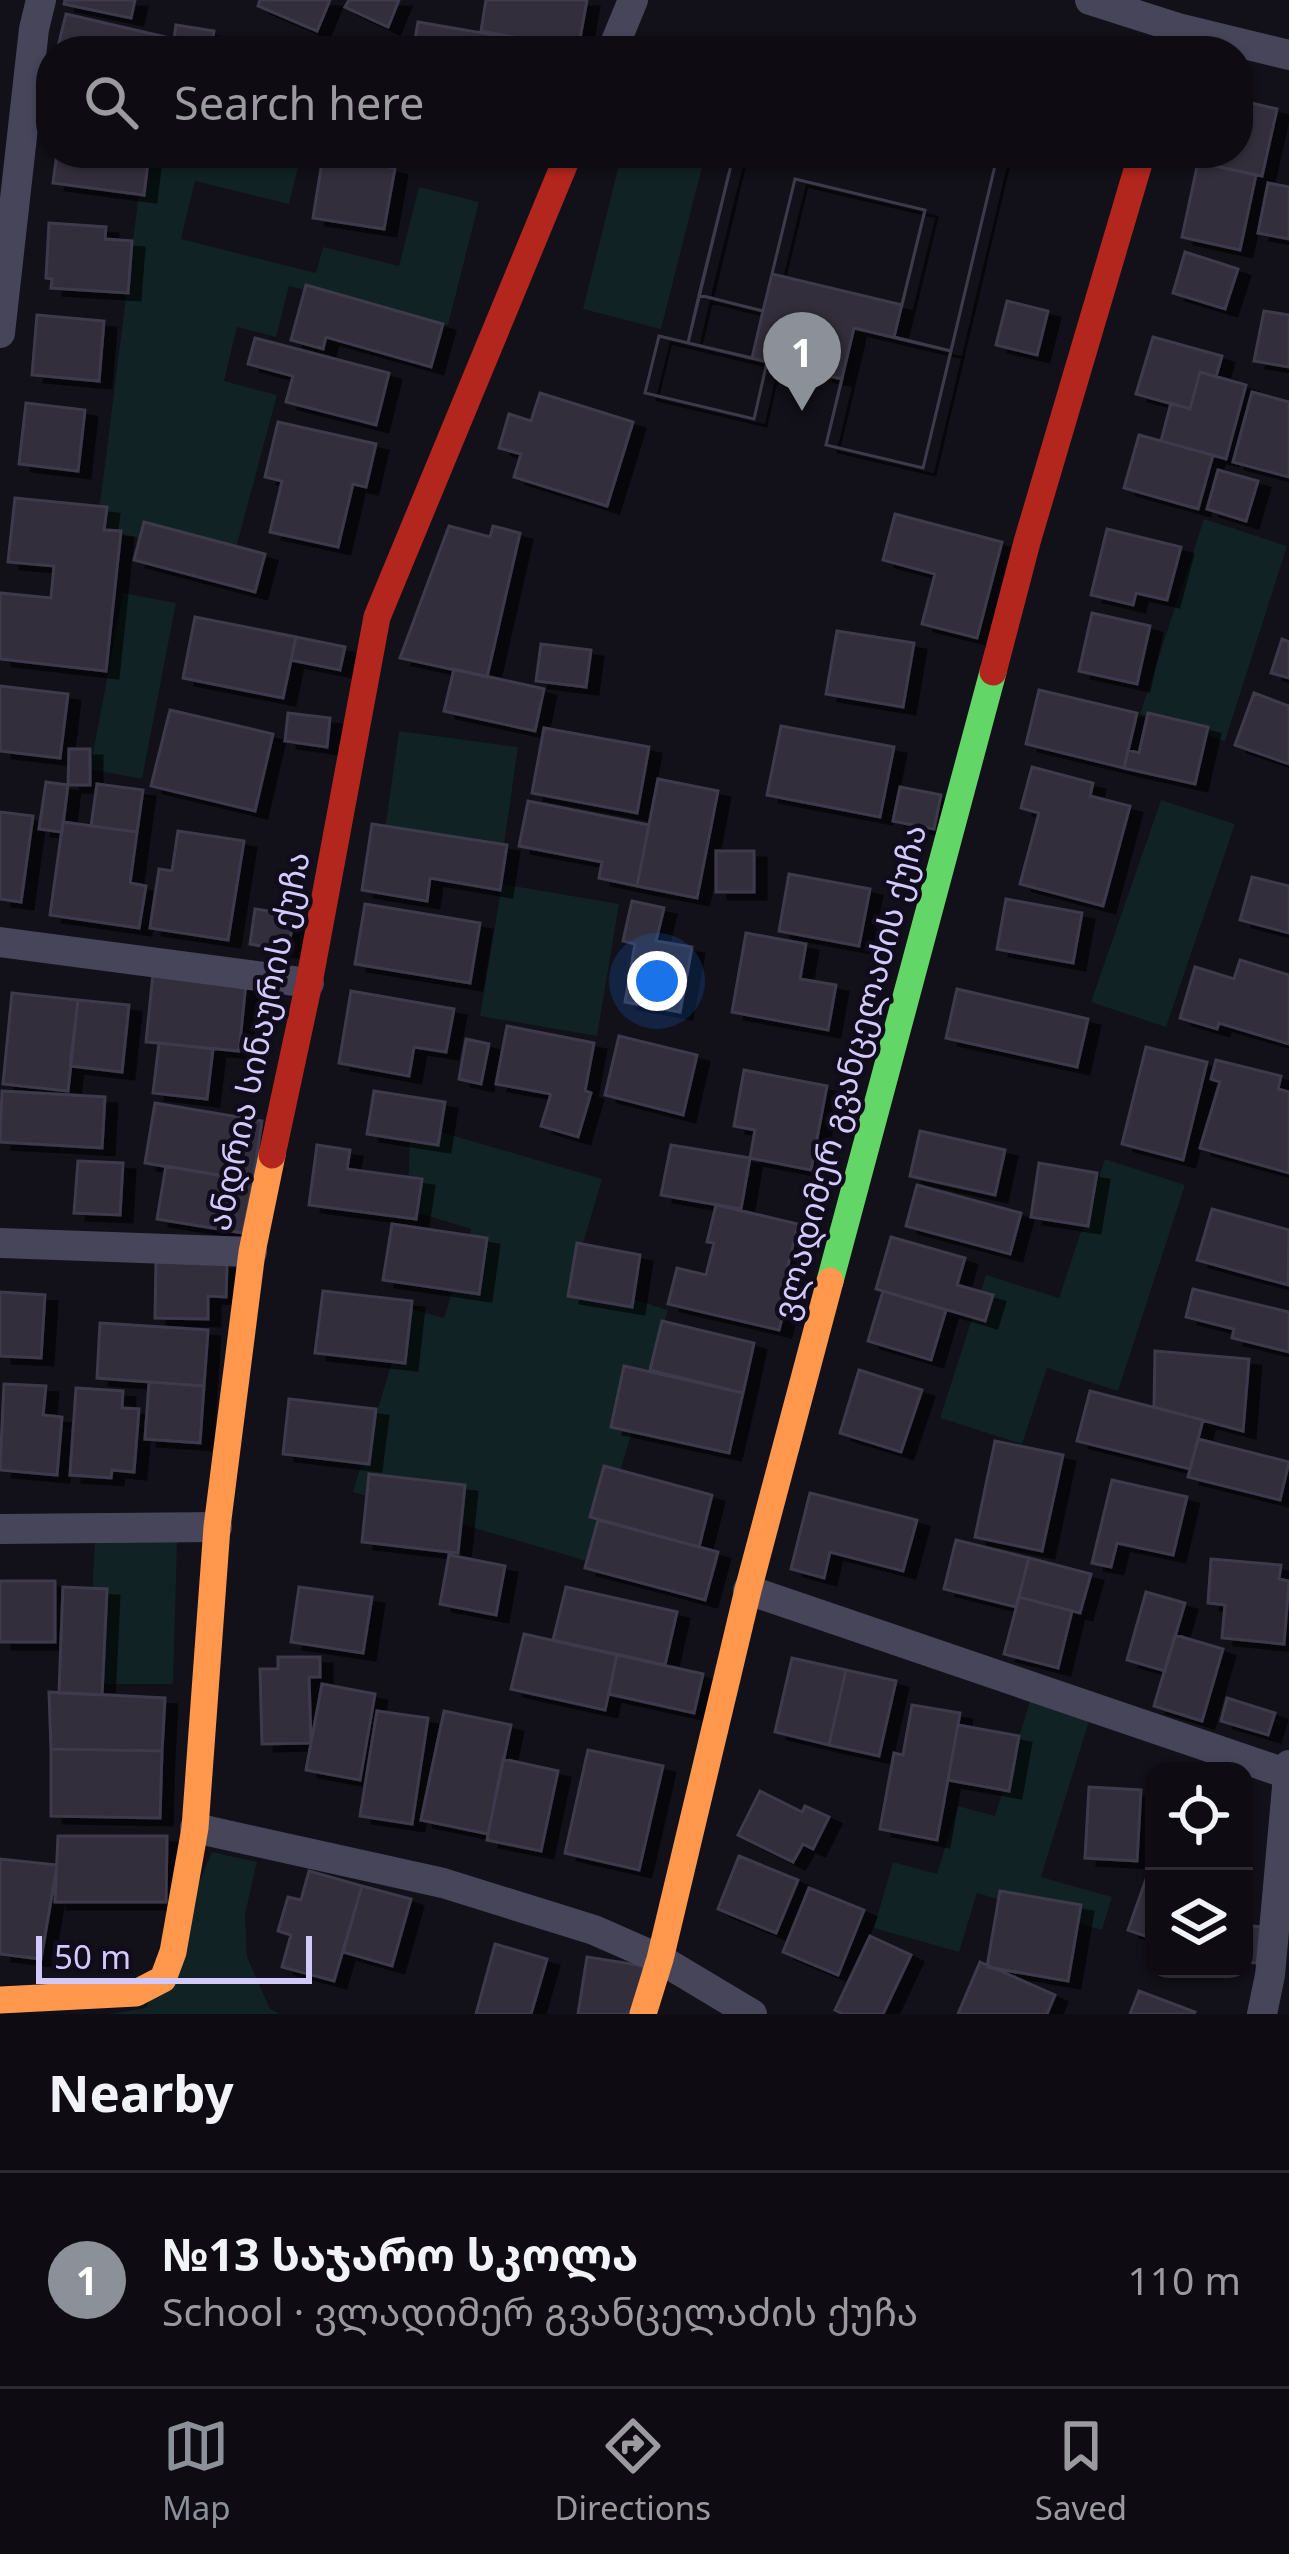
<!DOCTYPE html>
<html lang="en">
<head>
<meta charset="utf-8">
<style>
  :root { --surface:#0e0c12; --page:#1c1a20; --text:#f1f3f6; --muted:#9b9b9f; --line:#2e2c32; --accent:#8c9099 }
  body { margin:0; font-family:"Noto Sans","Noto Sans Georgian",sans-serif; background:var(--page); color:var(--text) }
  .controls { position:absolute; right:36px; bottom:36px; display:grid; overflow:hidden; border-radius:24px; box-shadow:0 3px 9px #0004 }
  .controls button { width:108px; height:108px; display:grid; place-items:center; padding:0; border:0; border-bottom:3px solid var(--line); background:var(--surface); color:var(--text); font:60px sans-serif }
  .scale { position:absolute; left:36px; bottom:30px; width:276px; box-sizing:border-box; padding-left:12px; border:6px solid #d3cafc; border-top:0; font-size:33px; line-height:42px; white-space:nowrap; color:#d3cafc; -webkit-text-stroke:9px #100c1c; paint-order:stroke }
  .you { position:absolute; left:657px; top:981px; width:42px; height:42px; margin:-30px; border:9px solid #fff; border-radius:50%; background:#1a73e8; box-shadow:0 0 0 18px #1a73e833 }
  .badge { display:grid; place-items:center; width:78px; height:78px; border-radius:50%; background:var(--accent); color:#fff; font-size:39px; font-weight:700 }
  .pin { position:absolute; translate:-50% -99px; filter:drop-shadow(0 3px 6px #0008) }
  .pin::after { content:''; position:absolute; top:63px; width:42px; height:36px; background:inherit; clip-path:polygon(0 0,100% 0,50% 100%) }
  .list { margin:0; padding:0; list-style:none }
  h2 { display:flex; justify-content:space-between; align-items:center; height:156px; margin:0; padding:0 48px; font-size:51px }
  h2 small { font-size:39px; font-weight:400; color:var(--muted) }
  .list li { display:grid; grid-template-columns:78px 1fr auto; gap:36px; align-items:center; box-sizing:border-box; height:216px; padding:0 48px; border-top:3px solid var(--line) }
  .list b { display:block; font-size:45px; white-space:nowrap }
  .list p { margin:0; font-size:39px; white-space:nowrap; color:var(--muted) }
  .list em { font-size:39px; font-style:normal; color:var(--muted) }
  .icon { flex:none; width:66px; height:66px; fill:none; stroke:currentColor; stroke-width:2; stroke-linecap:round; stroke-linejoin:round }
  .map { position:relative; flex:none; width:1289px; height:2014px; overflow:hidden }
  .search { position:absolute; background:var(--surface); box-shadow:0 3px 9px #0004; left:36px; right:36px; top:36px; height:132px; display:flex; align-items:center; gap:30px; box-sizing:border-box; padding:0 42px; border-radius:48px; color:var(--muted); font-size:45px }
  .sheet { height:372px; background:var(--surface) }
  nav { display:flex; justify-content:space-around; align-items:center; box-sizing:border-box; height:168px; border-top:3px solid var(--line); background:var(--surface); font-size:33px; color:var(--muted) }
  nav a { display:grid; justify-items:center; gap:6px }
  nav .on { color:var(--accent) }
  .map>svg:first-child { display:block }
  .green { fill:#102223 }
  .building { fill:#302d3a; stroke:#3e3a4c; stroke-width:3; fill-rule:evenodd; filter:url(#shadow) }
  .lines { fill:none; stroke-linecap:round; stroke-linejoin:round }
  .street { stroke:#474559; stroke-width:30 }
  .fast { stroke:#63d668; stroke-width:27 }
  .slow { stroke:#ff974d; stroke-width:27 }
  .jam { stroke:#b3261e; stroke-width:27 }
  .labels { text-anchor:middle; stroke-width:9; stroke-linejoin:round; paint-order:stroke }
  .street-label { font-size:33px; fill:#d3cafc; stroke:#100c1c }
</style>
</head>
<body>
<div class="map">
<svg width="1289" height="2014" viewBox="0 0 1289 2014">
  <defs>
    <filter id="shadow"><feDropShadow dx="12" dy="7" stdDeviation="0" flood-color="#0009"/></filter>
  </defs>
  <rect width="100%" height="100%" fill="#121018"/>
  <path class="green" d="M144,153H292L301,155L289,204L195,181L181,239L316,273L323,247L399,266L419,187L479,202L448,325L289,286L276,337L237,327L224,381L277,395L232,563L97,527Z
    M622,153H644L702,167L661,329L583,309Z
    M1204,519L1287,546L1225,741L1140,714Z
    M123,593L176,603L142,779L90,769Z
    M399,731L518,747L504,845L385,829Z
    M1161,800L1235,824L1166,1027L1091,1002Z
    M502,884L619,904L597,1036L480,1016Z
    M410,1123L602,1179L572,1281L668,1310L593,1563L353,1492L408,1308L444,1318L471,1229L408,1210Z
    M1105,1159L1185,1185L1118,1391L1047,1368L1022,1444L940,1418L986,1275L1059,1298Z
    M95,1542H177L173,1684H87Z
    M1030,1701L1089,1721L1041,1877L1112,1897L1102,1930L977,1893L959,1952L874,1928L893,1862L937,1874L958,1806L995,1816Z
    M212,1852L257,1862L245,1914L247,1957L270,2009L280,2014H110L146,2008Z"/>
  <path class="building" d="M65,0H135L131,18L64,4Z
    M260,0H330L317,31L258,6Z
    M349,0H399L388,27L345,7Z
    M486,0H587L578,49L481,31Z
    M66,14L174,39L176,25L214,31L210,51H57Z
    M418,22L529,41L527,51H413Z
    M1238,100L1277,109L1262,176L1205,164L1207,153H1238Z
    M57,153H149L144,195L53,183Z
    M734,153H998L923,468L826,445L842,379L767,362L754,419L645,393L659,336L688,343ZM795,179L925,210L902,305L772,274Z
    M734,153H998L951,351L894,337L925,210L795,179L763,311L699,295Z
    M323,156L395,168L384,229L313,218Z
    M1198,162L1256,175L1240,250L1182,237Z
    M1268,183L1289,187V239L1258,233Z
    M49,223L106,227L105,239L132,241L128,293L51,288L52,279L46,278Z
    M1185,252L1238,269L1225,309L1173,293Z
    M306,285L443,324L431,367L326,337L323,349L291,340Z
    M699,295L763,311L752,358L688,343Z
    M1007,301L1048,311L1037,355L996,345Z
    M1264,311L1289,315V367L1254,361Z
    M37,315L104,321L99,381L32,375Z
    M854,328L951,351L923,468L826,445Z
    M659,336L767,362L754,419L645,393Z
    M1153,337L1222,356L1216,377L1200,372L1190,409L1136,394Z
    M255,338L389,373L376,425L286,402L293,376L248,364Z
    M1200,372L1246,385L1226,459L1161,441L1171,403L1190,409Z
    M1252,392L1289,402V477L1233,462Z
    M540,393L633,422L607,506L514,477L521,454L499,448L509,414L531,421Z
    M26,403L85,410L78,471L19,464Z
    M278,422L376,444L366,487L353,484L338,547L270,532L282,481L265,477Z
    M1139,435L1213,455L1198,509L1124,488Z
    M1218,470L1258,481L1246,521L1207,509Z
    M15,498L107,507L104,530L121,531L106,671L0,659V593L51,598L54,566L8,562Z
    M895,514L1002,542L977,638L922,624L935,574L883,560Z
    M144,522L265,554L255,592L134,560Z
    M449,526L490,537L493,526L520,533L487,677L400,658Z
    M1107,529L1181,547L1167,600L1136,593L1133,605L1091,595Z
    M1092,613L1150,626L1137,684L1079,671Z
    M195,617L296,637L283,698L183,678Z
    M837,631L914,643L903,707L826,694Z
    M296,637L345,647L340,670L291,660Z
    M1282,639L1289,642V678L1271,673Z
    M541,644L591,650L586,687L536,681Z
    M454,669L544,689L535,731L444,711Z
    M0,686L68,694L60,758L0,751Z
    M1039,690L1137,713L1124,768L1026,744Z
    M1254,693L1289,706V764L1235,745Z
    M170,710L273,734L255,811L151,786Z
    M288,713L330,718L327,747L285,741Z
    M1148,713L1208,727L1195,784L1124,768L1128,750L1139,753Z
    M781,726L894,747L880,817L767,795Z
    M544,728L649,747L637,813L532,793Z
    M69,749H90V785H68Z
    M1032,767L1093,783L1090,796L1130,806L1103,906L1020,884L1039,813L1021,808Z
    M658,779L718,791L697,898L637,886Z
    M46,782L68,785L62,832L39,829Z
    M97,784L143,790L137,832L91,826Z
    M900,787L941,795L934,829L893,821Z
    M528,801L649,825L637,886L599,878L602,862L519,846Z
    M0,812L33,816L21,902L0,899Z
    M63,822L137,832L130,883L146,886L139,928L50,915Z
    M372,824L507,845L500,890L430,878L427,901L362,890Z
    M178,831L244,841L228,940L150,928L159,869L172,871Z
    M716,851H754V892H716Z
    M789,874L870,889L859,946L779,931Z
    M1252,877L1289,886V933L1240,920Z
    M1006,899L1082,913L1073,963L997,949Z
    M632,901L664,908L656,941L692,947L680,1012L625,1002L635,944L623,941Z
    M365,904L480,923L470,983L355,964Z
    M255,909L294,915L288,951L250,944Z
    M746,933L806,944L800,979L836,985L828,1030L732,1012Z
    M1240,960L1289,975V1044L1219,1023L1217,1029L1180,1018L1195,967L1234,979Z
    M153,974L246,983L239,1051L146,1042Z
    M957,989L1088,1019L1077,1067L946,1038Z
    M351,991L454,1009L446,1052L414,1047L409,1076L339,1063Z
    M12,993L78,1000L68,1091L3,1084Z
    M78,1000L129,1005L122,1072L70,1066Z
    M507,1026L594,1043L585,1091L591,1093L578,1137L541,1126L551,1094L496,1084Z
    M619,1036L697,1055L683,1115L605,1095Z
    M466,1039L489,1044L481,1084L459,1079Z
    M159,1043L213,1049L207,1099L153,1093Z
    M1146,1047L1207,1062L1183,1160L1122,1144Z
    M1216,1060L1281,1076L1278,1089L1289,1092V1173L1200,1148L1220,1082L1211,1079Z
    M744,1070L827,1086L811,1170L750,1158L755,1130L734,1126Z
    M2,1091L105,1097L102,1148L0,1142Z
    M374,1091L445,1102L438,1145L367,1134Z
    M155,1103L262,1121L253,1181L145,1163Z
    M920,1131L1005,1150L995,1195L910,1176Z
    M317,1145L350,1150L347,1169L422,1179L416,1219L309,1205Z
    M671,1145L750,1158L741,1209L661,1195Z
    M78,1161L123,1163L120,1215L74,1213Z
    M1039,1163L1097,1173L1088,1226L1031,1217Z
    M166,1166L253,1181L243,1233L157,1219Z
    M917,1185L1021,1213L1010,1254L906,1226Z
    M716,1205L798,1224L784,1282L791,1283L779,1330L668,1304L677,1268L706,1275L714,1243L707,1242Z
    M1212,1209L1289,1230L1288,1285L1197,1260Z
    M392,1224L487,1238L479,1294L383,1280Z
    M891,1237L965,1258L957,1285L993,1295L985,1321L876,1289Z
    M577,1243L640,1255L632,1307L568,1296Z
    M156,1261L227,1263L226,1297L208,1296V1319L155,1318Z
    M1193,1289L1289,1312V1352L1232,1338L1234,1329L1186,1317Z
    M323,1291L412,1301L405,1363L315,1353Z
    M883,1291L946,1310L931,1360L868,1341Z
    M0,1292L45,1295L41,1358L0,1356Z
    M662,1321L754,1343L743,1393L650,1370Z
    M100,1323L208,1330L204,1386L97,1378Z
    M1155,1351L1249,1359L1243,1431L1154,1407Z
    M624,1366L743,1393L729,1453L611,1427Z
    M859,1370L922,1390L901,1452L840,1433Z
    M149,1382L204,1386L200,1443L145,1439Z
    M4,1384L46,1386L43,1415L62,1417L57,1475L0,1470Z
    M76,1388L123,1391L122,1408L139,1409L134,1472L112,1470L111,1478L70,1475Z
    M1090,1391L1203,1420L1190,1469L1077,1441Z
    M289,1399L376,1409L369,1464L283,1454Z
    M1198,1439L1289,1462L1280,1500L1188,1477Z
    M995,1441L1063,1455L1042,1551L975,1537Z
    M604,1466L712,1495L699,1547L590,1517Z
    M369,1474L465,1485L458,1553L362,1542Z
    M1112,1480L1187,1497L1173,1555L1117,1543L1111,1567L1092,1563Z
    M810,1493L917,1520L903,1571L830,1552L824,1578L791,1569Z
    M598,1520L718,1552L705,1600L585,1568Z
    M956,1540L1029,1558L1016,1607L944,1589Z
    M449,1555L505,1566L496,1615L440,1604Z
    M1029,1558L1091,1574L1080,1613L1019,1597Z
    M1211,1559L1281,1565L1279,1579L1289,1581L1284,1644L1222,1638L1225,1605L1208,1603Z
    M0,1581H55V1642H0Z
    M63,1587L107,1589L102,1695L59,1693Z
    M299,1587L372,1597L363,1653L291,1642Z
    M566,1587L677,1612L665,1665L553,1640Z
    M1146,1592L1185,1603L1165,1671L1127,1660Z
    M1019,1597L1072,1611L1058,1668L1004,1654Z
    M524,1634L617,1655L605,1710L511,1689Z
    M1175,1635L1223,1649L1202,1721L1154,1706Z
    M617,1655L703,1674L694,1713L609,1694Z
    M278,1657H320V1677H309L311,1743L262,1744L260,1669H278Z
    M792,1658L846,1670L829,1745L775,1732Z
    M846,1670L896,1681L879,1756L829,1745Z
    M322,1684L375,1694L360,1780L306,1770Z
    M49,1692L165,1698L162,1751L51,1749Z
    M1227,1698L1275,1713L1268,1735L1221,1721Z
    M912,1705L960,1713L937,1840L880,1829L894,1753L903,1755Z
    M377,1711L428,1718L412,1824L360,1816Z
    M444,1711L511,1725L488,1834L421,1820Z
    M958,1725L1019,1736L1009,1791L948,1780Z
    M51,1749L162,1751L160,1818L51,1816Z
    M588,1750L663,1766L639,1870L565,1853Z
    M503,1759L558,1771L541,1851L487,1840Z
    M1089,1787L1141,1790L1137,1861L1085,1858Z
    M760,1791L802,1812L805,1806L829,1817L813,1849L803,1844L793,1862L738,1835Z
    M58,1836H167L166,1902H55Z
    M739,1856L798,1880L776,1933L718,1909Z
    M0,1859L57,1865L41,1959L0,1954Z
    M1150,1868L1154,1869V1939L1128,1930Z
    M309,1871L362,1886L334,1981L282,1967L291,1935L278,1931L288,1897L301,1900Z
    M362,1886L411,1899L392,1966L343,1952Z
    M809,1888L864,1910L838,1975L783,1952Z
    M1000,1891L1081,1905L1068,1981L987,1967Z
    M1244,1925L1262,1927L1257,1963L1244,1962Z
    M870,1936L911,1955L883,2014H843L835,2010Z
    M495,1944L547,1959L531,2014H476Z
    M587,1957L644,1966L636,2014H578Z
    M980,1962L1055,1995L1047,2014H958Z
    M1139,1991L1195,2012L1194,2014H1130Z"/>
  <g class="lines">
    <path class="street" d="M1090,0L1178,28L1289,55
      M612,51L633,0
      M0,333L34,29L41,0
      M0,942L309,983
      M0,1243L252,1252
      M0,1529L217,1527
      M748,1590L1288,1774
      M195,1828L443,1883L594,1930L660,1959L752,2014
      M1262,2014L1270,1975L1289,1765"/>
    <path class="fast" d="M830,1281L993,672"/>
    <path class="slow" d="M0,2000L136,1993L163,1979L173,1952L195,1828L217,1527L252,1252L272,1155
      M643,2014L660,1959L748,1590L830,1281"/>
    <path class="jam" d="M993,672L1027,542L1142,153
      M272,1155L309,983L377,617L569,153"/>
  </g>
  <g class="labels">
    <g class="street-label">
      <text transform="translate(258 1041) rotate(-78)" y="12">ანდრია სინაურის ქუჩა</text>
      <text transform="translate(849 1072) rotate(-75)" y="12">ვლადიმერ გვანცელაძის ქუჩა</text>
    </g>
  </g>
</svg>
<div class="controls">
<button><svg class="icon" aria-label="locate" viewBox="0 0 24 24"><circle cx="12" cy="12" r="6"/><path d="M12 2v4M12 18v4M2 12h4M18 12h4"/></svg></button>
<button><svg class="icon" aria-label="layers" viewBox="0 0 24 24"><path d="M12 4l9 5-9 5-9-5zM3 14l9 5 9-5"/></svg></button>
</div>
<div class="scale">50 m</div>
<div class="you"></div>
<div class="pin badge" style="left:802px;top:411px">1</div>
<div class="search"><svg class="icon" aria-label="search" viewBox="0 0 24 24"><circle cx="10" cy="10" r="6"/><path d="M15 15l6 6"/></svg>Search here</div>
</div>
<section class="sheet">
<h2>Nearby<small></small></h2>
<ul class="list">
<li><span class="badge">1</span><div><b>№13 საჯარო სკოლა</b><p>School · ვლადიმერ გვანცელაძის ქუჩა</p></div><em>110 m</em></li>
</ul>
</section>
<nav>
<a class="on"><svg class="icon" aria-label="map" viewBox="0 0 24 24"><path d="M3 6l6-2 6 2 6-2v14l-6 2-6-2-6 2zM9 4v14M15 6v14"/></svg>Map</a>
<a><svg class="icon" aria-label="directions" viewBox="0 0 24 24"><path d="M12 3l9 9-9 9-9-9zM9 14v-3h6M13 9l2 2-2 2"/></svg>Directions</a>
<a><svg class="icon" aria-label="saved" viewBox="0 0 24 24"><path d="M7 4h10v16l-5-4-5 4z"/></svg>Saved</a>
</nav>
</body>
</html>
